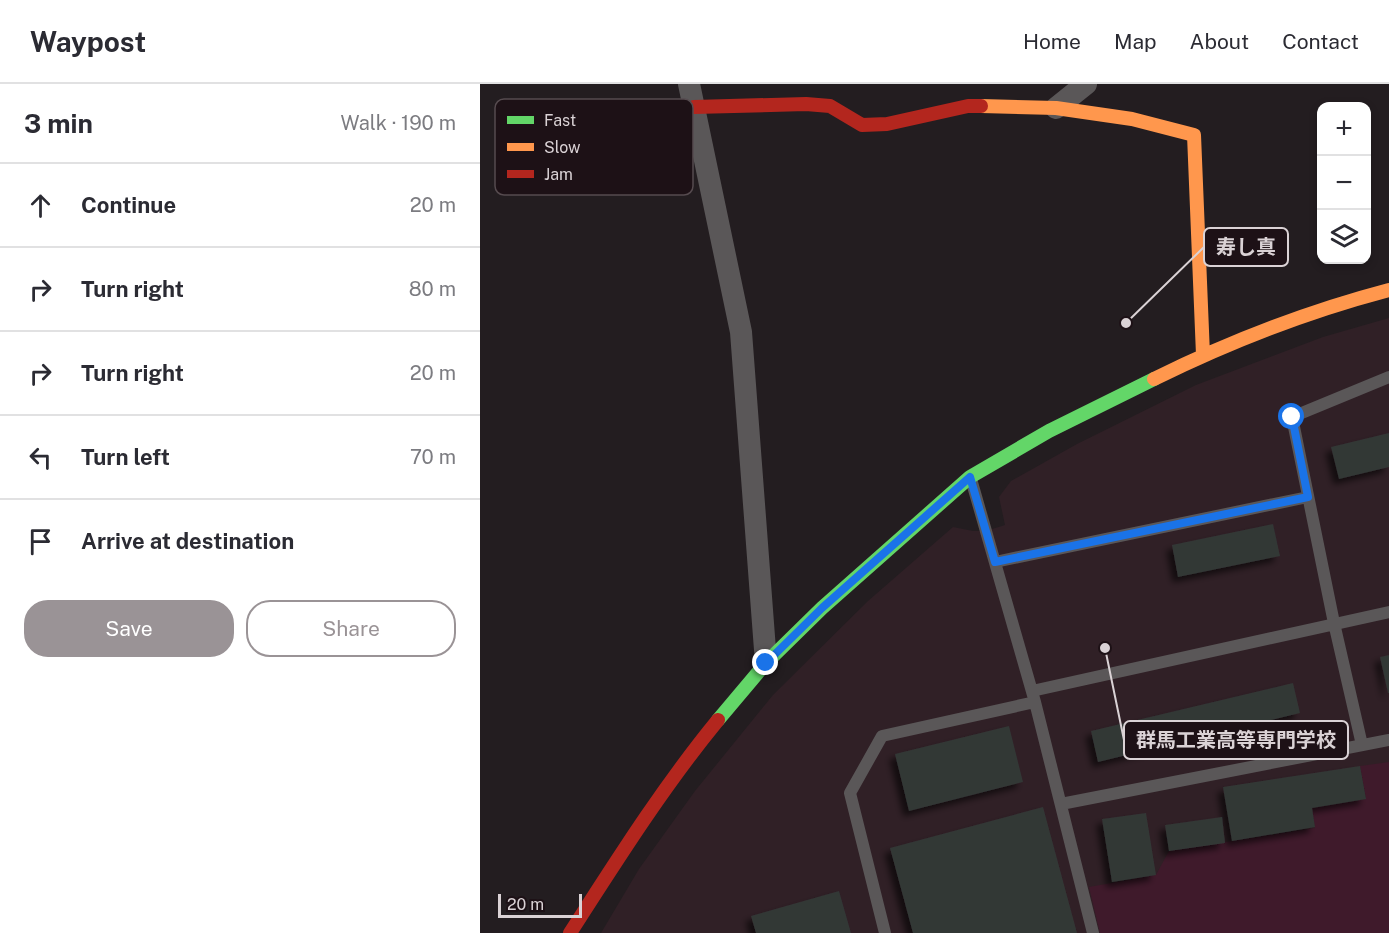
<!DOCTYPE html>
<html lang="en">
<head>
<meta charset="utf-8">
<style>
  :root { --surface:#fff; --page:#f2f2f3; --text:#2b2b33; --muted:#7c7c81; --line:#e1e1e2; --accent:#9a9396 }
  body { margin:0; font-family:"Public Sans","Noto Sans JP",sans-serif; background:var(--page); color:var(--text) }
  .controls { position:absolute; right:18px; top:18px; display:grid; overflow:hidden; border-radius:12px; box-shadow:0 3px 9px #0003 }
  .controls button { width:54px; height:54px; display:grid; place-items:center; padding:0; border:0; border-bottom:2px solid var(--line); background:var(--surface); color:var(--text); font:30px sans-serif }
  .scale { position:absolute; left:18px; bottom:15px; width:84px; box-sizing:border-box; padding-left:6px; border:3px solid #dad2d5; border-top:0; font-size:16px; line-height:21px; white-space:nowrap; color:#dad2d5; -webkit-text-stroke:4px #1d1116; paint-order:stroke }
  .stop { position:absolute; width:18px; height:18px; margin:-14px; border:4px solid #1a73e8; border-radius:50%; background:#fff }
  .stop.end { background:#1a73e8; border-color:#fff; box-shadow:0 2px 6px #0008 }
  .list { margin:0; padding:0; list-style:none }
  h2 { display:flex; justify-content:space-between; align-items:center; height:78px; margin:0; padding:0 24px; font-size:26px }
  h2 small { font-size:20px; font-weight:400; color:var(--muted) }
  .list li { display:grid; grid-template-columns:39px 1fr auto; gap:18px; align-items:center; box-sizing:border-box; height:84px; padding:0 24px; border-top:2px solid var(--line) }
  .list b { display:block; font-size:22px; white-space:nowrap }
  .list em { font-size:20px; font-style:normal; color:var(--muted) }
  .actions { display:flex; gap:12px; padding:18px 24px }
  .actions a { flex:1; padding:14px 0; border:2px solid var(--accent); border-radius:24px; text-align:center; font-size:21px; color:var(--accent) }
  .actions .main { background:var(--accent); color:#fff }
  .icon { flex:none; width:33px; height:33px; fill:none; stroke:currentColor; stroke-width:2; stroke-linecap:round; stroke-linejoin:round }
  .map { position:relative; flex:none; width:909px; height:849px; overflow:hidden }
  header { display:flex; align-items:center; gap:36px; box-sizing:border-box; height:84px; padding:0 30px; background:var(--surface); border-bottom:2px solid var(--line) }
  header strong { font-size:28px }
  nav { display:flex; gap:33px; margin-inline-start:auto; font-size:21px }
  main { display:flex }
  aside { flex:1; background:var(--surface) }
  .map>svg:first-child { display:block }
  .built { fill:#302026 }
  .park { fill:#3f1a2b }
  .building { fill:#333736; filter:url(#shadow) }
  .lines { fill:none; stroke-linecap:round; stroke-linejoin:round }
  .lane { stroke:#5a5758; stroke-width:12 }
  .street { stroke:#5a5758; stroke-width:22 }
  .fast { stroke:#63d668; stroke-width:14 }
  .slow { stroke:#ff974d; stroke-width:14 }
  .jam { stroke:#b3261e; stroke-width:14 }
  .route { stroke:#1a73e8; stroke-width:8 }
  .key { fill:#1d1116; stroke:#564b4f; stroke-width:1.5 }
  .key-label { font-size:16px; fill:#dad2d5 }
  .leader { fill:none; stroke:#dad2d5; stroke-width:2 }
  .callout-dot { fill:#dad2d5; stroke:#1d1116; stroke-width:2 }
  .callout { fill:#1d1116; stroke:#dad2d5; stroke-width:2 }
  .callout-label { font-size:20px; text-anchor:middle; font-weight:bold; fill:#dad2d5 }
</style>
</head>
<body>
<header>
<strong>Waypost</strong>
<nav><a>Home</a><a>Map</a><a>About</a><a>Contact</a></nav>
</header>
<main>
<aside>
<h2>3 min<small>Walk · 190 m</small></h2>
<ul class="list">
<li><svg class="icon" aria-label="ahead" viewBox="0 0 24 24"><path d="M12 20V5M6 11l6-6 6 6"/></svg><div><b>Continue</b></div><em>20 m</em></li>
<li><svg class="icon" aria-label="right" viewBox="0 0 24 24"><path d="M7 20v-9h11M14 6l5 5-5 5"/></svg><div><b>Turn right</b></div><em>80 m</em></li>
<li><svg class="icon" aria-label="right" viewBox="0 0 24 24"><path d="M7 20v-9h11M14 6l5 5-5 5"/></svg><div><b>Turn right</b></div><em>20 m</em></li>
<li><svg class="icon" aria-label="left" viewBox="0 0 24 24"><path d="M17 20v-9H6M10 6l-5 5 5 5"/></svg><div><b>Turn left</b></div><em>70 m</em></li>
<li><svg class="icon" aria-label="arrive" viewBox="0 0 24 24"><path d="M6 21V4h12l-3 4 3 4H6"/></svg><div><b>Arrive at destination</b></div></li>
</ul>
<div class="actions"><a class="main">Save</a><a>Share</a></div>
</aside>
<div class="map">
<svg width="909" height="849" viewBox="0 0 909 849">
  <defs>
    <filter id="shadow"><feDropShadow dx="-5.5" dy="5.5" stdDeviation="3" flood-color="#0009"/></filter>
  </defs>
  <rect width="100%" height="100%" fill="#231d20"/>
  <path class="built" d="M909,234V849H121L159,785L215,707L293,611L388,517L473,443L493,447H506L525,441L519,413L531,397L597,360L716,301L843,253Z"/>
  <path class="park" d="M909,678V849H620L609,803L676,791L689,767L835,744L832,724L886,715L880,682Z"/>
  <path class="building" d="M909,349V383L859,395L851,363Z
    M793,440L800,472L698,493L692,461Z
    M909,571V609H908L900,573Z
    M813,599L820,629L618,678L611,647Z
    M529,642L543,698L429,727L415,670Z
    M880,682L886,715L832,724L835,743L752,757L743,703Z
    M563,723L597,849H433L410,764Z
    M666,729L676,791L632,798L622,735Z
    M742,733L745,759L689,767L685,741Z
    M359,807L371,849H276L271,832Z"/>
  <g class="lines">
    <path class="lane" d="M491,395L555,618L613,849
      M515,478L828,413
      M552,607L909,528
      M882,661L854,539L812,333L909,293
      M581,720L909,656
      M405,849L370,709L402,652L555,618"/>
    <path class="street" d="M209,0L261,248L286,579
      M576,24L606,0"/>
    <path class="fast" d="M238,636L286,579L342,524L490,393L569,347L674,295"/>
    <path class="slow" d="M501,22L576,24L652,35L714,51L723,271
      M674,295C749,258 829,227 909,206"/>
    <path class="jam" d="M214,23L326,20L350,22L382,41L407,40L488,22H501
      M90,849C137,776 183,703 238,636"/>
  </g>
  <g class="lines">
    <path class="route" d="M286,579L342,524L490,393L515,478L828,413L812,333"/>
  </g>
  <rect x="15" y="15" width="198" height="96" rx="9" class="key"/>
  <rect x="27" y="32" width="27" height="8" fill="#63d668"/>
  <rect x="27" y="59" width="27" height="8" fill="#ff974d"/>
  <rect x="27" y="86" width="27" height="8" fill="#b3261e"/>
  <g class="key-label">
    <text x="64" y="42">Fast</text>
    <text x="64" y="69">Slow</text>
    <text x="64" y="96">Jam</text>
  </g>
  <path class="leader" d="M646 239L724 163M625 564L644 656"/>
  <g class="callout-dot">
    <circle cx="646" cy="239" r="6"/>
    <circle cx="625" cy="564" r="6"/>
  </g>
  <g class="callout">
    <rect x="724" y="144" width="84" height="38" rx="6"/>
    <rect x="644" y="637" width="224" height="38" rx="6"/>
  </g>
  <g class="callout-label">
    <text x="766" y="170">寿し真</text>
    <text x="756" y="663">群馬工業高等専門学校</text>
  </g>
</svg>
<div class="controls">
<button>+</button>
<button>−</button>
<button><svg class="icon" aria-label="layers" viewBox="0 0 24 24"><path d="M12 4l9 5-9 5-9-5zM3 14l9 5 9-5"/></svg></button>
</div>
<div class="scale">20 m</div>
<div class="stop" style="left:812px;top:333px"></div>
<div class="stop end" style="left:286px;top:579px"></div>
</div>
</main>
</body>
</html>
